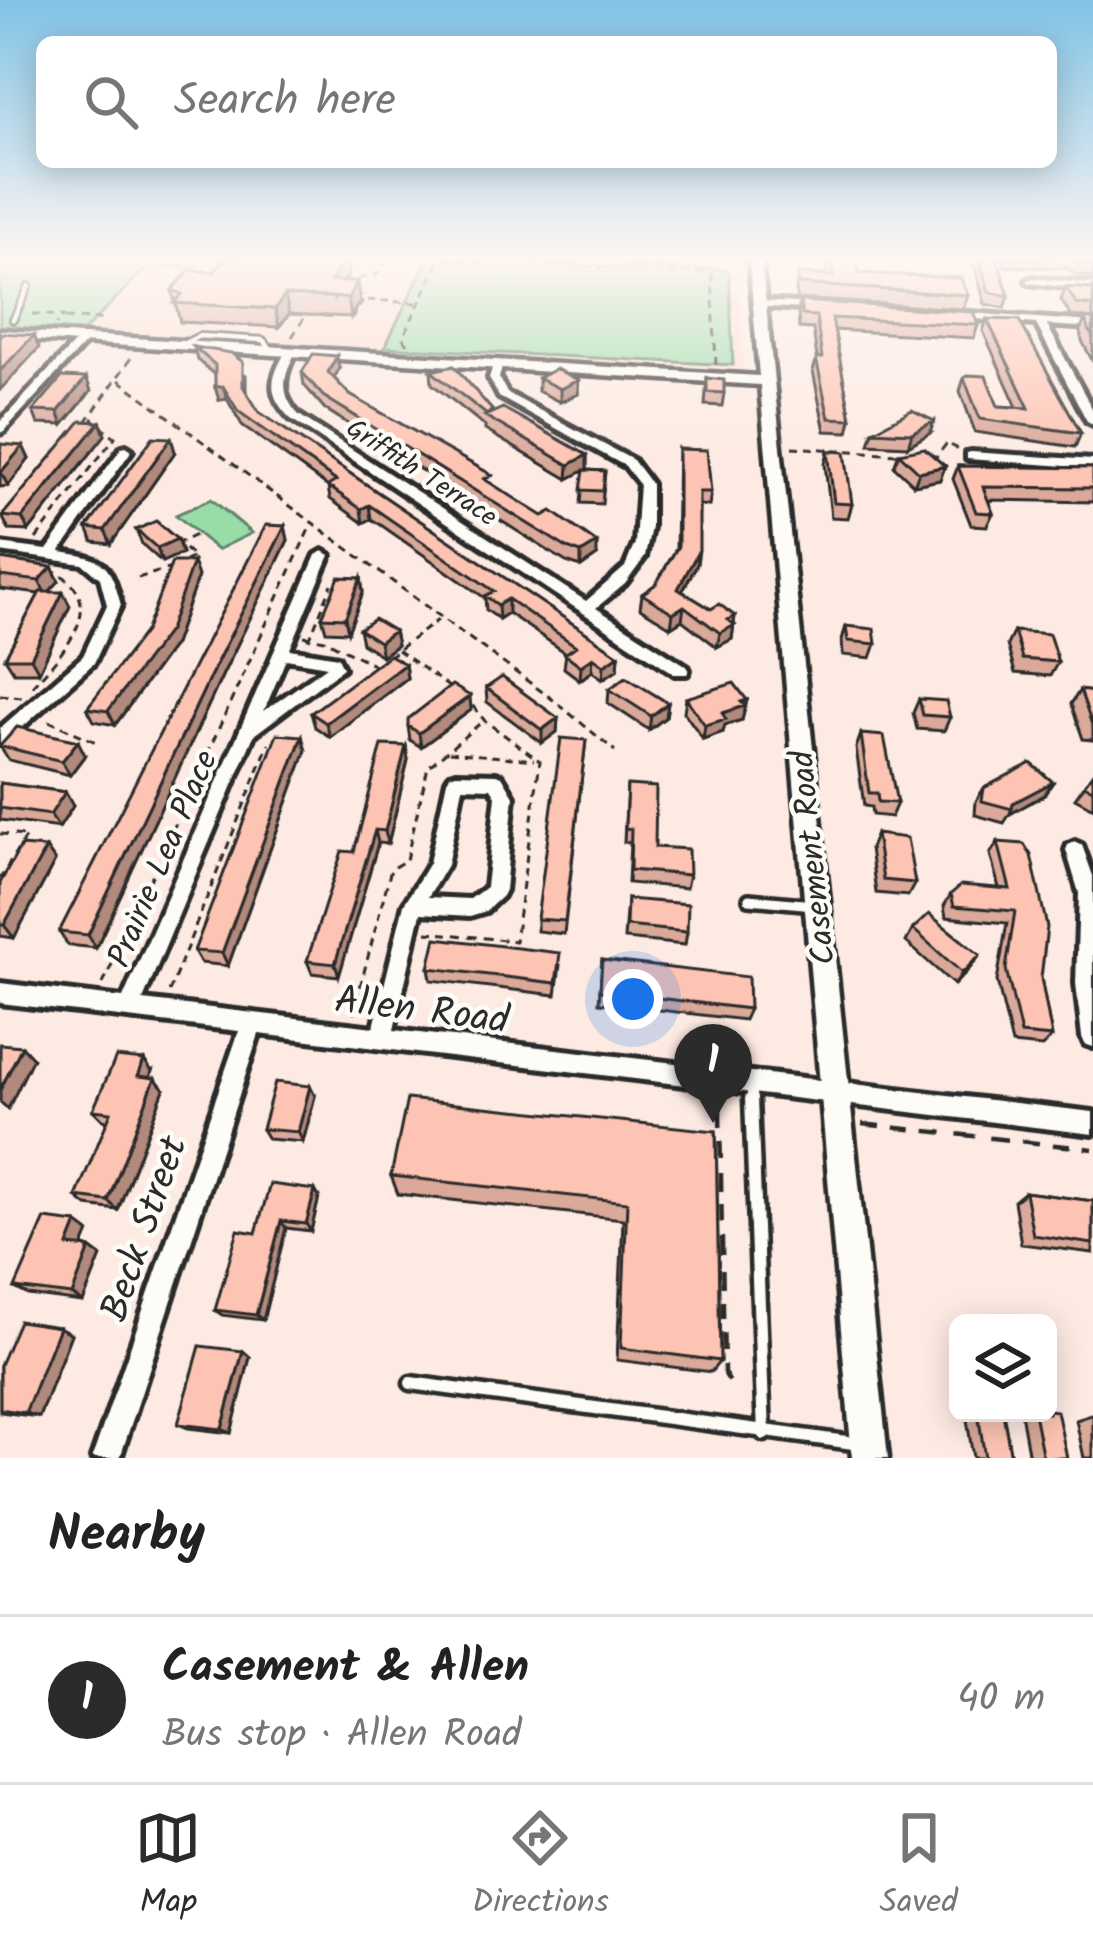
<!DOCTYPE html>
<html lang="en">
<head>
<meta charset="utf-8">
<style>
  :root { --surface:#fff; --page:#f6f6f6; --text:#222; --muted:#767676; --line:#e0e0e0; --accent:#2b2b2b }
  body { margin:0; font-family:Kalam,sans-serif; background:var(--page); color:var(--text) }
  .controls { position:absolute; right:36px; bottom:36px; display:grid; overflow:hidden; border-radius:18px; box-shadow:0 6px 30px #0003 }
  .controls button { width:108px; height:108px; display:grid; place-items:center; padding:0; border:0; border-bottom:3px solid var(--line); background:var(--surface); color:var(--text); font:60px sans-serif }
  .you { position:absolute; left:633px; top:999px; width:42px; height:42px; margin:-30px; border:9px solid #fff; border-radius:50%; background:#1a73e8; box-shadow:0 0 0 18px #1a73e833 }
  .badge { display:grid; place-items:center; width:78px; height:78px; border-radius:50%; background:var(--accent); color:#fff; font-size:39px; font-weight:700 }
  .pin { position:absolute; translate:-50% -99px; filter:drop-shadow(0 3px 6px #0008) }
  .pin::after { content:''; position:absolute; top:63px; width:42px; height:36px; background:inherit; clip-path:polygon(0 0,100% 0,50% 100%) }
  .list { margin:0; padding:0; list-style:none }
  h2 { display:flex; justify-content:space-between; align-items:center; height:156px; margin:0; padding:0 48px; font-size:51px }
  h2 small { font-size:39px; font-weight:400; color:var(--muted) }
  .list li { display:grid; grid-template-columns:78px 1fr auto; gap:36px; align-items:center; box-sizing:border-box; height:168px; padding:0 48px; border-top:3px solid var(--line) }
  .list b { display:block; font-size:45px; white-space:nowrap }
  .list p { margin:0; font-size:39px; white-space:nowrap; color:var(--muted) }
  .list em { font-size:39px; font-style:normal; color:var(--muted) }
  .icon { flex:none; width:66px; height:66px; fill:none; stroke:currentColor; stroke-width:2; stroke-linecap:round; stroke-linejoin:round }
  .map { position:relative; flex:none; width:1093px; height:1458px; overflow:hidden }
  .search { position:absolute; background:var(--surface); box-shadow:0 6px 30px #0003; left:36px; right:36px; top:36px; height:132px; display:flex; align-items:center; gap:30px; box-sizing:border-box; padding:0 42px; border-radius:18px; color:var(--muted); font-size:45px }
  .sheet { height:324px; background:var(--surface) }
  nav { display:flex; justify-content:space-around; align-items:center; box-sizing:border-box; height:168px; border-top:3px solid var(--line); background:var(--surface); font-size:33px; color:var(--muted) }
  nav a { display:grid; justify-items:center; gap:6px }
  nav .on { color:var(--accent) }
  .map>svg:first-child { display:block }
  .built { fill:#fddfd5 }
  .green { fill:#98dca8; stroke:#62846a; stroke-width:3 }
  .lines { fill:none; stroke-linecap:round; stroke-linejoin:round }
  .stream { stroke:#639399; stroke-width:3 }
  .service-far2-casing { stroke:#2b2b2b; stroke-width:10 }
  .service-far1-casing { stroke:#2b2b2b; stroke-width:18 }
  .service-casing { stroke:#2b2b2b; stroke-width:21 }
  .minor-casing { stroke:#2b2b2b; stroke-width:10 }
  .tertiary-casing { stroke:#2b2b2b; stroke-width:9 }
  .path-far1 { stroke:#2b2b2b; stroke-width:3; stroke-dasharray:8 6; stroke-linecap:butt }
  .path { stroke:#2b2b2b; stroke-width:4.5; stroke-dasharray:18 14; stroke-linecap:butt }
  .service-far2 { stroke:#fdfcf7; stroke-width:4.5 }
  .service-far1 { stroke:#fdfcf7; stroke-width:9 }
  .service { stroke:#fdfcf7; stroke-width:12 }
  .minor { fill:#fdfcf7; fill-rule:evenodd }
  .tertiary { fill:#fdfcf7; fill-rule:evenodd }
  .wall { fill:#daa99a; stroke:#2b2b2b; stroke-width:3 }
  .shaded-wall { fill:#b1897d; stroke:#2b2b2b; stroke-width:3 }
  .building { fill:#fdc4b3; stroke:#2b2b2b; stroke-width:3 }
  .labels { text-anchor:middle; stroke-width:9; stroke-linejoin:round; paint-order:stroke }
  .far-street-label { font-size:27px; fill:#2b2b2b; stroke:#fdfcf7 }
  .street-label { font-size:33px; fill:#2b2b2b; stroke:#fdfcf7 }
  .near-street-label { font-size:39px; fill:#2b2b2b; stroke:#fdfcf7 }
</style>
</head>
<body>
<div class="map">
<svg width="1093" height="1458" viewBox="0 0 1093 1458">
  <rect width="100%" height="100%" fill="#fdebe3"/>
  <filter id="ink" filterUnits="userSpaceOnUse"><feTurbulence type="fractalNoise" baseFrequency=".00833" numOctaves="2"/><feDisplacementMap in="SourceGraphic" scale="24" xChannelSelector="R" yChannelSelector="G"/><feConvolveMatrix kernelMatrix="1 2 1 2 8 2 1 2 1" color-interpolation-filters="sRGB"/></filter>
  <g filter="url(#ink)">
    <path class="built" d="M155,258H520L739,269L744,372L86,335L84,331Z"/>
    <path class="green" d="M0,258H203L194,268L149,265L84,331L0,326Z
      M428,258L729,270L733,365L385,347Z
      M211,499L252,533L217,550L176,515Z"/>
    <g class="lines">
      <path class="stream" d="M739,258V263"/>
      <g class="service-far2-casing">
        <path id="service-far2" d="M13,320L29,286
          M181,345L199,336L263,340L273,351"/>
      </g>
      <g class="service-far1-casing">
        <path id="service-far1" d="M749,899L814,905
          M751,1086L752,1102"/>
      </g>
      <g class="service-casing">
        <path id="service" d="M751,1099L764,1434
          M411,1383L861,1444"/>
      </g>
      <g class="minor-casing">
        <path id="minor" d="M1032,278L1093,284V290L1029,283L1027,281Z
          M759,301L817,304L822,307L817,310L756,306L754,304Z
          M956,312L1093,322V328L1047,325L1093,410V424L1087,421L1036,324L952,317L951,315Z
          M80,337L89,339L4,431L0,433V422Z
          M287,350L296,352C283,375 279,394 299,415L586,601L625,567L635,543L639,484L625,466L499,397L489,378L494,362L503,364L499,378L507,393L633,460L651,484V527L645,557L625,584L596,608L687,666L689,670L687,674H675L291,419C266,394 270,378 287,350Z
          M126,446L132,450L60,552C104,558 110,562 121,605L94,663L6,742L0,744V728L83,656L107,605L100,578L83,564L0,552V544L47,550L122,447Z
          M971,452L1093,460V468L967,459V453Z
          M323,551L330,555L290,649L338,657L343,668L254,735L143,1000L374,1027L404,904L429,863L447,780L450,775L456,773L496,774L502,776L514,796L505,890L502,896L486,911L470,916L421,913L394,1030L1093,1112V1134L259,1034L120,1458H92L239,1031L0,1003V983L123,998L316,555ZM286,659L327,666L264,711ZM463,787L491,788L496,796L486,887L470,899L428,897L447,865Z
          M1075,842L1082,845L1093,876V1047L1085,1044L1082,1037L1076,983L1079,893L1066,850L1068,845Z"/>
      </g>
      <g class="tertiary-casing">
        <path id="tertiary" d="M749,258H761L888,1458H852L760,385L0,338V330L759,376Z"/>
      </g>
      <path class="path-far1" d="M346,282L378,274L387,258
        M367,300L417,303
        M32,314L64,316L56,325
        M65,318L102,319
        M292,337L306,315L353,317L364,299L358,292
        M408,344L403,338L438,263L444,260L703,272L712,275L716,365
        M119,380L556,702L615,751
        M86,422L133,355
        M792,447L897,454
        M930,456H937L947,443L959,450
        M36,539L115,437L92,418
        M185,561L194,557L178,543L198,534
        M138,578L171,568
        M304,636L325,640L375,665
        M309,640L332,584
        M397,650L449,687
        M388,657L438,620
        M32,686C63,653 112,604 55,571
        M0,695L22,697
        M49,721L96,742
        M449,752L534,760
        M0,834L26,836L0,879
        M427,932L515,941L540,761L485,721L471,704
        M103,984L311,525
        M169,992L269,743
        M353,1014L391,869L406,860L428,767L483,721"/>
      <path class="path" d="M720,1109L724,1373L735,1390
        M862,1124L1093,1149"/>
      <use href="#service-far2" class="service-far2"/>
      <use href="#service-far1" class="service-far1"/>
      <use href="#service" class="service"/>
      <use href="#minor" class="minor"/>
      <use href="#tertiary" class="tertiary"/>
    </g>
    <path class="wall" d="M226,258H347L349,274L344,282H357L360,301L351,317L289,314L279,327L180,322L172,290L214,272Z
      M824,258H856L860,273L968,295L963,309L797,299L796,289L798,274L827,275Z
      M976,258H997L1009,296L1005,308L985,304L974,264Z
      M1004,258H1093V277L1075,275L1067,268L1004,266Z
      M1066,287L1093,289V319L1071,316L1061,300Z
      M800,301L978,325L974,338L834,330L851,419L848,432L825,431L813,371L817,358L813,329L799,328L798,313Z
      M987,319L1081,433L1075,447L975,432L960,391L964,378L998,406L1017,407L983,331Z
      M1085,319H1093V362L1082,341L1080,332Z
      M194,347L246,375V392L259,412L619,655L618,669L603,679L592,671L580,680L564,668L566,653L508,613L499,619L486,610L485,598L381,525L371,519L363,523L330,499L328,487L242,425L227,399L219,400L215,375L197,360Z
      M339,369L334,378L350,395L492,484L597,556L581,567L566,562L325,409L304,385L302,372Z
      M431,371L492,410V413L587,455V469L585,470L605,471L602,504L581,503L584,470L568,479L485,430V426L432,384Z
      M86,378L91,391L63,425L38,424L33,411Z
      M538,378L578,380V394L560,402L538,391Z
      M707,378L724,393L722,406L705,405Z
      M100,422L105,435L29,531L9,530L2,516Z
      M873,431L930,433L908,446L869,444Z
      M171,438L175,452L111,544L93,542L87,528Z
      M0,445L23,446L29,459L8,486L0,487Z
      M678,449L711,492L709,506L699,505L697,564L682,591L711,609L735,616L732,639L717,647L682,620L671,627L640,608L642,594L656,584L676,549Z
      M828,451L852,504L848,518L831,517L825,464Z
      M899,453L945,466L940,480L914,485L894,466Z
      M958,466L1093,468V502L988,500L993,513L987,526L971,525L953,479Z
      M285,526L288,540L223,674L96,948L68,945L59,932Z
      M136,530L177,539L182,553L162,562L142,544Z
      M0,559L52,567L59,581L49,592L70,606L39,672H14L5,658L39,594L0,589Z
      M198,576L174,644L115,725L94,721L87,708Z
      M361,578L363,592L348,632L326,631L322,617Z
      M846,626L876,644L871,658L843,655L842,640Z
      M359,629L394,631L397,645L382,656L362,643Z
      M1014,631L1058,662L1050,676L1015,673L1007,645Z
      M405,664L407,678L330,737L315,727L311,713Z
      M486,688L558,718L557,732L542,743L487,702Z
      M609,689L668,703L666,717L649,730L608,703Z
      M1080,690L1093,692V740L1083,739L1071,704Z
      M686,698L747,700L742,720L725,725L723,732L703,739L684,712Z
      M919,699L950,717L944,731L917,729L913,713Z
      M471,710L421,747L410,740L408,726Z
      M861,734L897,803L891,817L872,815L871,807L864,806L856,748Z
      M586,740L564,934L537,931V919Z
      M0,746L85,755L70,775L9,760Z
      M406,746L408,760L388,844L378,843L339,976L312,973L307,961L354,852Z
      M306,750L228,966L201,963L194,951Z
      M1093,773V808L1075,798Z
      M1053,782L1044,795L1010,814L1004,823L975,815L976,801L984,788Z
      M0,783L65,792L73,806L59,828L0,820Z
      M627,785L655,847L689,875L686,888L628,883L630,842H624Z
      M876,834L915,883L908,896L876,893L870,848Z
      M998,842L1041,978L1052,1037L1042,1047L1012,1044L997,981L1007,923L946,917L944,906L951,894L999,888L990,854Z
      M46,848L55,861L14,938L0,936V883Z
      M627,899L687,932L685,945L624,939Z
      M913,929L980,955L971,967L954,985L906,942Z
      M602,960L749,1009L744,1020L599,1003Z
      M560,965L556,995L431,980L429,968Z
      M152,1071L150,1077L164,1089L118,1210L87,1206L76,1197L108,1121L103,1120L93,1110Z
      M315,1096L303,1142L268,1139L262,1129Z
      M716,1131L720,1361L711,1372L617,1360L623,1219L398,1194L391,1176Z
      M1025,1192L1093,1201V1253L1021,1244L1014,1201Z
      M319,1197L311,1231L286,1228L263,1320L222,1315L215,1310L256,1233Z
      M89,1232L82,1247L90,1248L101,1256L83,1302L28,1295L15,1288Z
      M59,1327L71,1334L39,1417L0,1412V1365Z
      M243,1351L250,1357L231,1433L188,1428L178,1424Z
      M966,1413H1003L1011,1458H973Z
      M1021,1413H1048L1067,1458H1029Z
      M1091,1415L1093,1416V1458H1084L1076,1420Z"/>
    <path class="shaded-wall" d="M345,258H347L349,274L334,299L331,281Z
      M357,282L360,301L351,317L348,298Z
      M285,295L289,314L279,327L275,309Z
      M34,335L39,348L0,390V371Z
      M337,356L339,369L330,385L328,372Z
      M86,378L91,391L63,425L58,412Z
      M578,380V394L560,402V389Z
      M223,386L227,399L219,400L215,387Z
      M934,421L930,433L908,446L912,433Z
      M100,422L105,435L29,531L22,518Z
      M171,438L175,452L111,544L105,530Z
      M23,446L29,459L8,486L1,472Z
      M587,455V469L568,479L569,465Z
      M945,466L940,480L914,485L919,472Z
      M369,505L371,519L363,523L361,509Z
      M285,526L288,540L223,674L96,948L88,935L218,660Z
      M177,539L182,553L162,562L157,548Z
      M597,543V556L581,567V553Z
      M699,550L697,564L676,603L678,589Z
      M193,562L198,576L174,644L115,725L108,711Z
      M52,567L59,581L46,595L39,581Z
      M361,578L363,592L348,632L345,618Z
      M63,592L70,606L39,672L31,658Z
      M508,599V613L499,619L498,605Z
      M684,606L682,620L671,627L673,613Z
      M735,616L732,639L717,647L720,633L728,620Z
      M394,631L397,645L382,656L379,642Z
      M619,655L618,669L603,679L604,665Z
      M593,657L592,671L580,680L581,666Z
      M405,664L407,678L330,737L326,723Z
      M470,696L471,710L421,747L419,733Z
      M747,700L742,720L725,725L723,732L703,739L705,725L741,702Z
      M668,703L666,717L649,730L651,716Z
      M558,718L557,732L542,743V730Z
      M302,736L306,750L228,966L222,953Z
      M78,741L85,755L70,775L62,761Z
      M406,746L408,760L388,844L385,831Z
      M1053,782L1044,795L1010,814L1013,803Z
      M65,792L73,806L59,828L50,815Z
      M375,830L378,843L339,976L335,964Z
      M46,848L55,861L14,938L4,925Z
      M980,955L971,967L954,985L962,973Z
      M22,1046L33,1058L8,1109L0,1102V1090Z
      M144,1060L152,1071L147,1087L138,1076Z
      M155,1078L164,1089L118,1210L108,1201Z
      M310,1086L315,1096L303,1142L298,1132Z
      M315,1190L319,1197L311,1231L306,1224Z
      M281,1221L286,1228L263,1320L256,1315Z
      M77,1223L89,1232L80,1254L68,1246Z
      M90,1248L101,1256L83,1302L72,1295Z
      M59,1327L71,1334L39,1417L25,1413Z
      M243,1351L250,1357L231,1433L222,1429Z"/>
    <path class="building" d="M226,258H345L331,281L357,282L348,298L285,295L275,309L174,303L182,294L172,290L190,270L214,272Z
      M830,258H856L860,273L961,278L968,295L799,284L798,274L834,276Z
      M979,258H997L1009,296L989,292Z
      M1074,258H1093V264H1080Z
      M1066,287L1093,289V306L1076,304Z
      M800,301L973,312L978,325L832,318L851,419L829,418L816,358H822L816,316L802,315Z
      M987,319L1019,320L1081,433L980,419L964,378L968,375L986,376L998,406L1029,408Z
      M1085,319H1093V338L1088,328Z
      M0,333L34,335L0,371Z
      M194,347L231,353L243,362V386L259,412L619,655L604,665L593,657L581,666L565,654L576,646L508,599L498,605L485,596L494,591L378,511L369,505L361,509L328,486L336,481L238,411L223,386L215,387V365Z
      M313,354L337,356L328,372L350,395L492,475L484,479L543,516L552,511L597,543L581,553L567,548L323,396L302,372Z
      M454,366L492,410L487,415L431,371Z
      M556,369L578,380L560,389L538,378Z
      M62,377L86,378L58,412L33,411Z
      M707,378L724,380V393L707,392Z
      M503,408L587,455L569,465L485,416Z
      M912,410L934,421L912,433L873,431Z
      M81,421L100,422L22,518L2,516Z
      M153,437L171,438L105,530L87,528Z
      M1,444L23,446L1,472H0Z
      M924,448L945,466L919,472L899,453Z
      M678,449L707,450L711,492H699V550L678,589L711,609L719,604L735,616L728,620L735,625L720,633L684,606L673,613L642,594L656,584L678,546Z
      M828,451L845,452L852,504L834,503Z
      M958,466L1093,468V488L983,487L993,513L976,512Z
      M584,470L605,471L603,491L581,490Z
      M156,521L177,539L157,548L136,530Z
      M266,525L285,526L218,660L88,935L59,932Z
      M0,559L52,567L39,581L0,576Z
      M172,562H193L169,630L108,711L87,708L146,630Z
      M339,577L361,578L345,618L322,617Z
      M40,592H63L31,658H5Z
      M374,619L394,631L379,642L359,629Z
      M846,626L874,629L876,644L848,641Z
      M1014,631L1049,634L1058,662L1022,659Z
      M389,655L405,664L326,723L311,713Z
      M502,677L558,718L542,730L486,688Z
      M626,677L668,703L651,716L609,689Z
      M734,683L747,700L741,702L745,706L722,713L726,719L705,725L686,698Z
      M452,685L470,696L419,733L408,726V719Z
      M1080,690L1093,692V726L1092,725Z
      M919,699L946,701L950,717L923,715Z
      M17,727L78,741L62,761L0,746Z
      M277,734L302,736L222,953L194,951Z
      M861,734L884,736L897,803L878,802L877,793H869Z
      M561,738L586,740L565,921L537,919Z
      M382,745L406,746L385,831L375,830L335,964L307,961L342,851L354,852Z
      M1031,763L1053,782L1013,803L1012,809L982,801L984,788Z
      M1093,773V789L1084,785Z
      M0,783L65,792L50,815L0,808Z
      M627,785L656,787L655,847L688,849L689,875L630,870L631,829L625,828Z
      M876,834L907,838L915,883L883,880Z
      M998,842L1024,844L1031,855L1047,927L1041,978L1052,1037L1021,1034L1006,969L1015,911L954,906L951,894L961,885L1010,889Z
      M21,846L46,848L4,925H0V883Z
      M627,899L688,904L687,932L626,926Z
      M929,914L980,955L962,973L913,929Z
      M436,938L560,953L556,983L429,968Z
      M602,960L748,977L749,1009L600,991Z
      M0,1044L22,1046L0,1090Z
      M116,1057L144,1060L138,1076L155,1078L108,1201L76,1197L111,1112L93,1110Z
      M275,1082L310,1086L298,1132L262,1129Z
      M407,1099L716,1131L720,1361L621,1348L627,1202L391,1176Z
      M270,1184L315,1190L306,1224L281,1221L256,1315L215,1310L238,1230L256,1233Z
      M1025,1192L1093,1201V1244L1033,1235Z
      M45,1219L77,1223L68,1246L90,1248L72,1295L15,1288Z
      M19,1321L59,1327L25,1413L0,1409V1365Z
      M200,1346L243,1351L222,1429L178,1424Z
      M1048,1410L1057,1411L1067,1458H1043L1034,1413H1048Z
      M978,1413H1003L1011,1458H985Z"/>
  </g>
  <linearGradient id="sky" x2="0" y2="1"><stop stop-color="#81c3e6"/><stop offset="0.56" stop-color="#fef6f2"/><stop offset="1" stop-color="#fef6f2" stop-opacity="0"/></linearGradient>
  <rect width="1093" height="462" fill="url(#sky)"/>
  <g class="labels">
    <g class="far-street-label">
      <text transform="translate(422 472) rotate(33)" y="9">Griffith Terrace</text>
    </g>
    <g class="street-label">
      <text transform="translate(161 858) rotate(-67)" y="12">Prairie Lea Place</text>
      <text transform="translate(811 858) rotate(-96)" y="12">Casement Road</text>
    </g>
    <g class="near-street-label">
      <text transform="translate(422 1008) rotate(7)" y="14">Allen Road</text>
      <text transform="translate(142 1228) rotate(-71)" y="14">Beck Street</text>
    </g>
  </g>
</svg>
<div class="controls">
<button><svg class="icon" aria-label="layers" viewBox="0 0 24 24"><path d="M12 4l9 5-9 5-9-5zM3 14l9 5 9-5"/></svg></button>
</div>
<div class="you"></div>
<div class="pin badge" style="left:713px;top:1123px">1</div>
<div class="search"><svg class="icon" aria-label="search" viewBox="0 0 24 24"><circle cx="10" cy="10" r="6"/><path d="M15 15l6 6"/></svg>Search here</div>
</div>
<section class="sheet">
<h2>Nearby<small></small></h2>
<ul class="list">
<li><span class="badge">1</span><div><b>Casement &amp; Allen</b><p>Bus stop · Allen Road</p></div><em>40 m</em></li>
</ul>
</section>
<nav>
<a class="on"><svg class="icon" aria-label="map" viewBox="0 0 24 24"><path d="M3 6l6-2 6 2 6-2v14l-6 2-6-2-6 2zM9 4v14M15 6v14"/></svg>Map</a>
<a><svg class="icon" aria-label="directions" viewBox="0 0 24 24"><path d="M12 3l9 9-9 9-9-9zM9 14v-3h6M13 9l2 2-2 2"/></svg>Directions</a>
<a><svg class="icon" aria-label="saved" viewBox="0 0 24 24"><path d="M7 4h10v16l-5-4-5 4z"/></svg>Saved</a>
</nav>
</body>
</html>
